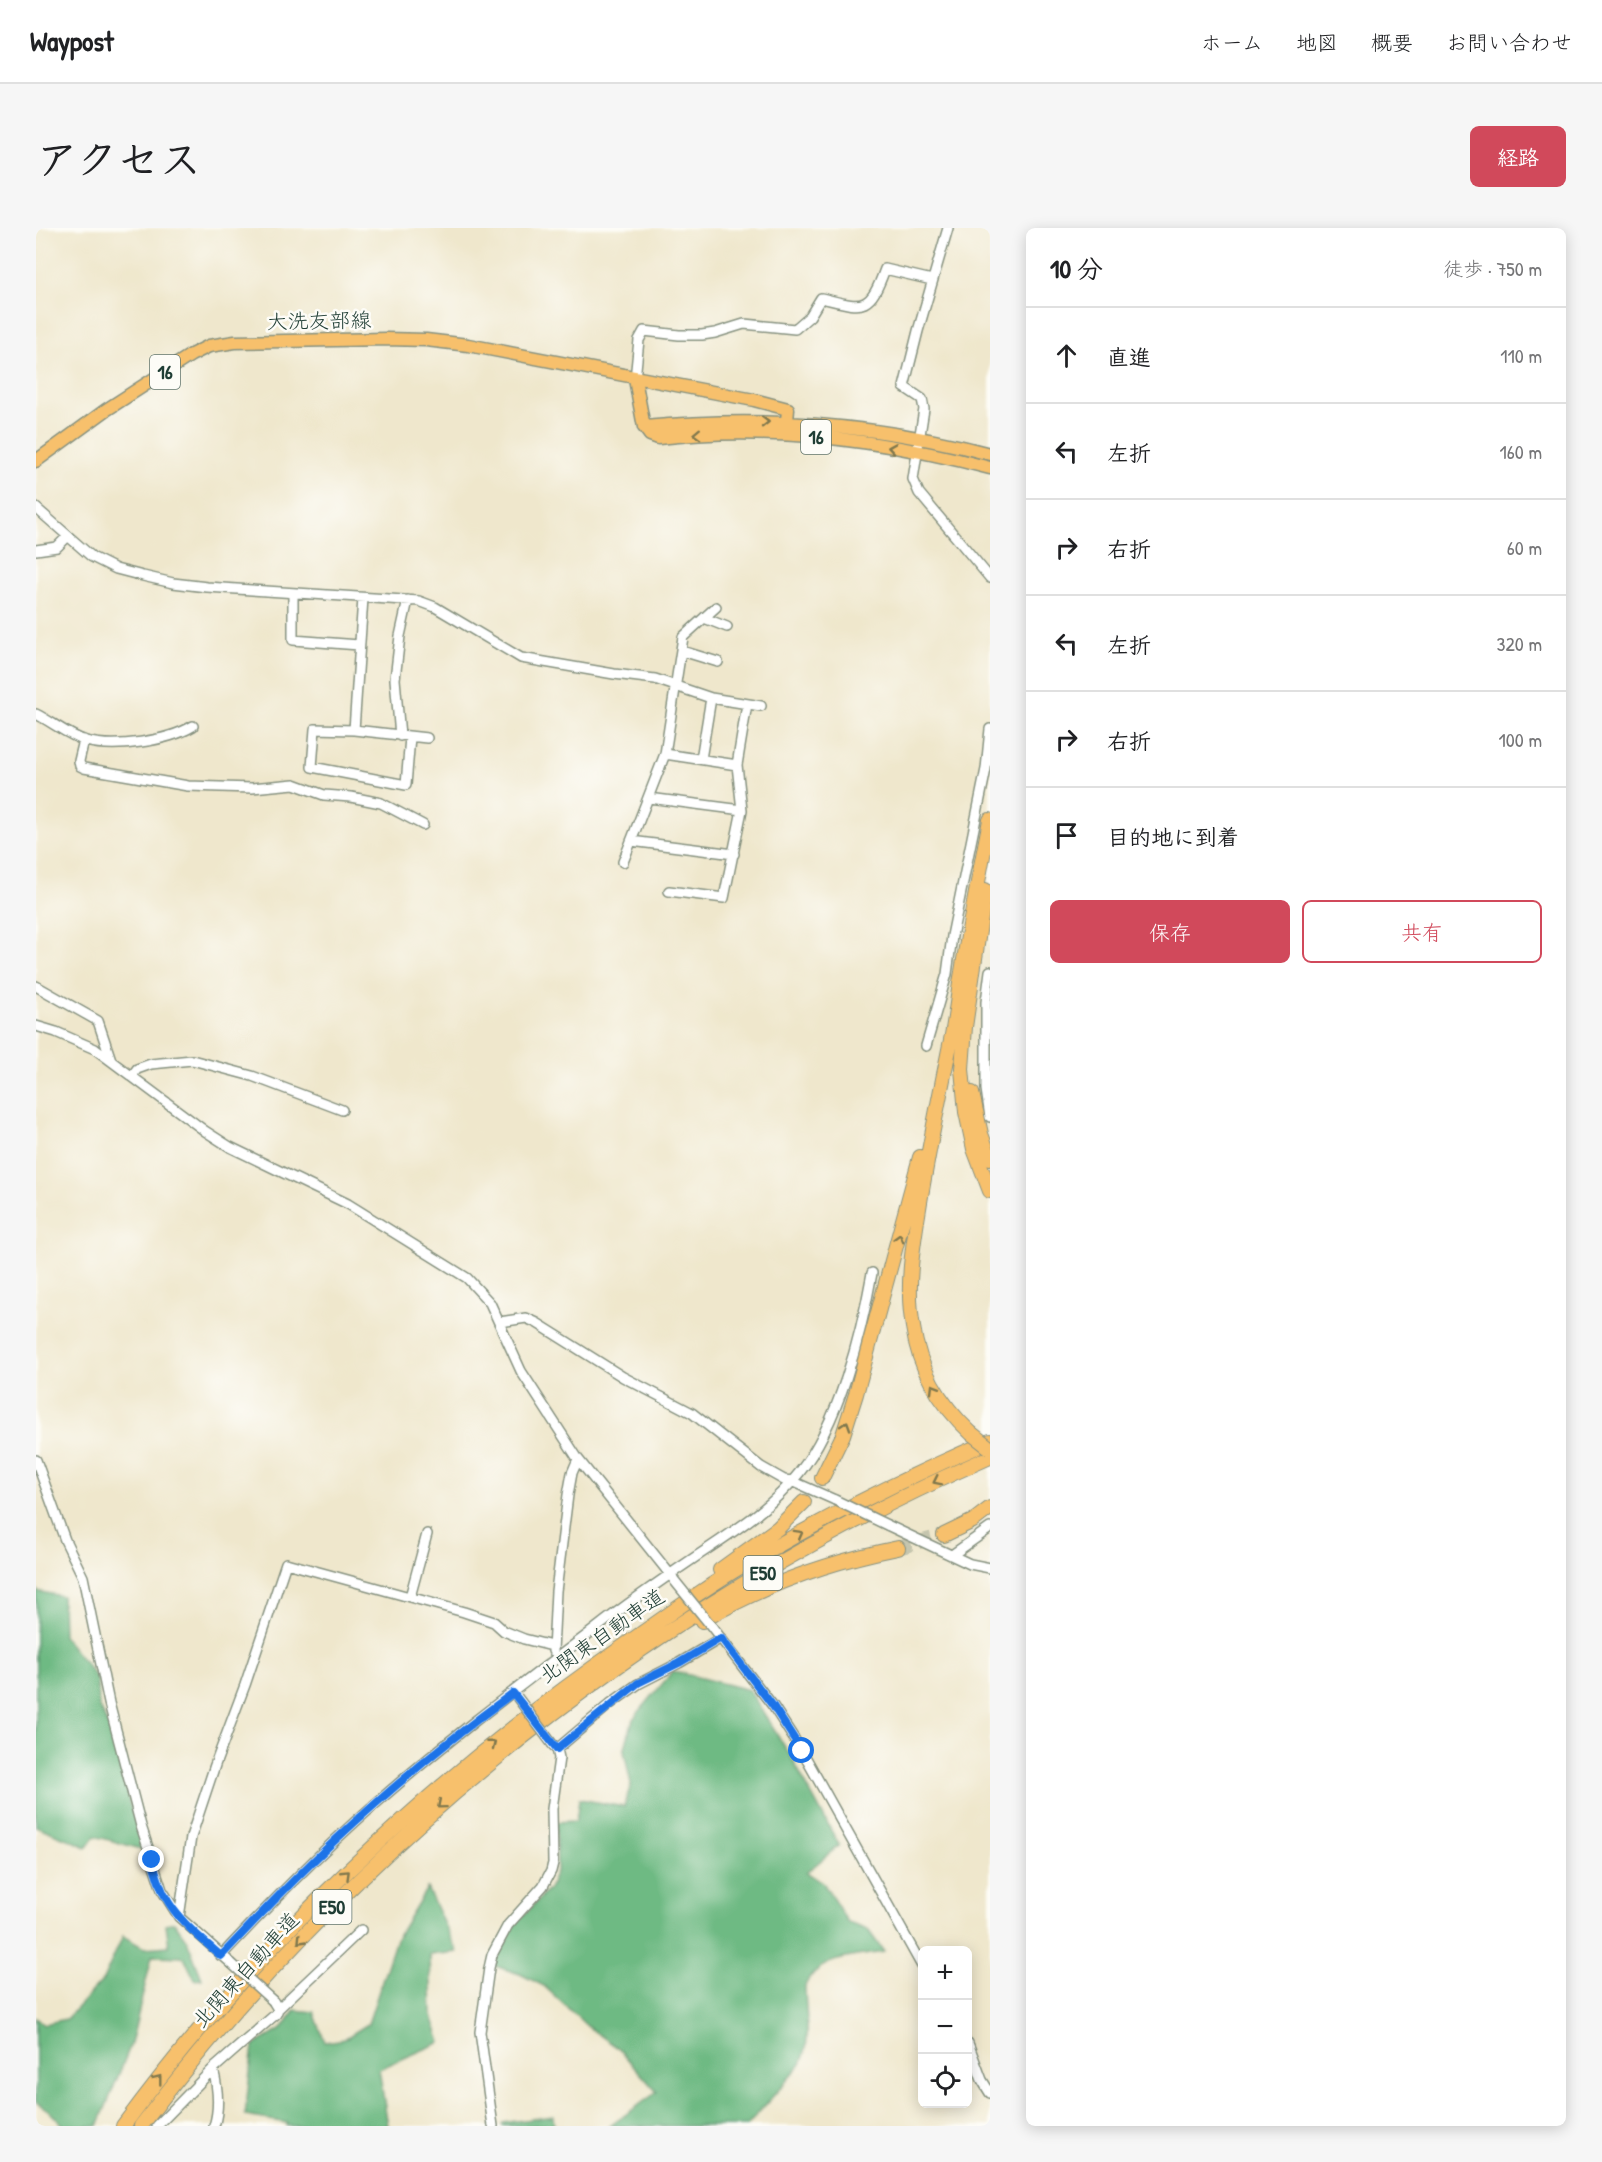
<!DOCTYPE html>
<html lang="ja">
<head>
<meta charset="utf-8">
<style>
  :root { --surface:#fff; --page:#f6f6f6; --text:#202124; --muted:#757577; --line:#e0e0e0; --accent:#d1495b }
  body { margin:0; font-family:"Patrick Hand","Klee One",sans-serif; background:var(--page); color:var(--text) }
  .controls { position:absolute; right:18px; bottom:18px; display:grid; overflow:hidden; border-radius:9px; box-shadow:0 3px 15px #0003 }
  .controls button { width:54px; height:54px; display:grid; place-items:center; padding:0; border:0; border-bottom:2px solid var(--line); background:var(--surface); color:var(--text); font:30px sans-serif }
  .stop { position:absolute; width:18px; height:18px; margin:-14px; border:4px solid #1a73e8; border-radius:50%; background:#fff }
  .stop.end { background:#1a73e8; border-color:#fff; box-shadow:0 2px 6px #0008 }
  .list { margin:0; padding:0; list-style:none }
  h2 { display:flex; justify-content:space-between; align-items:center; height:78px; margin:0; padding:0 24px; font-size:26px }
  h2 small { font-size:20px; font-weight:400; color:var(--muted) }
  .list li { display:grid; grid-template-columns:39px 1fr auto; gap:18px; align-items:center; box-sizing:border-box; height:96px; padding:0 24px; border-top:2px solid var(--line) }
  .list b { display:block; font-size:22px; white-space:nowrap }
  .list em { font-size:20px; font-style:normal; color:var(--muted) }
  .actions { display:flex; gap:12px; padding:18px 24px }
  .actions a { flex:1; padding:14px 0; border:2px solid var(--accent); border-radius:9px; text-align:center; font-size:21px; color:var(--accent) }
  .actions .main { background:var(--accent); color:#fff }
  .icon { flex:none; width:33px; height:33px; fill:none; stroke:currentColor; stroke-width:2; stroke-linecap:round; stroke-linejoin:round }
  .map { position:relative; flex:none; width:954px; height:1898px; overflow:hidden; border-radius:9px }
  header { display:flex; align-items:center; gap:36px; box-sizing:border-box; height:84px; padding:0 30px; background:var(--surface); border-bottom:2px solid var(--line) }
  header strong { font-size:28px }
  nav { display:flex; gap:33px; margin-inline-start:auto; font-size:21px }
  .intro { display:flex; align-items:center; justify-content:space-between; box-sizing:border-box; height:144px; padding:0 36px }
  h1 { margin:0; font-size:42px }
  .button { padding:15px 27px; border-radius:9px; background:var(--accent); color:#fff; font-size:21px; font-weight:700 }
  main { display:flex; gap:36px; padding:0 36px }
  aside { flex:1; background:var(--surface); border-radius:9px; box-shadow:0 3px 15px #0003 }
  .map>svg:first-child { display:block }
  .forest { fill:#6eba83; stroke:#467c5c; stroke-width:1.5 }
  .lines { fill:none; stroke-linecap:round; stroke-linejoin:round }
  .highway-tunnel { stroke:#c5c5ae; stroke-width:14; stroke-dasharray:14 7; stroke-linecap:butt }
  .minor-casing { stroke:#879280; stroke-width:12 }
  .major-casing { stroke:#879280; stroke-width:15 }
  .highway-casing { stroke:#879280; stroke-width:16 }
  .minor { stroke:#fff; stroke-width:9 }
  .major { stroke:#f7c06c; stroke-width:12 }
  .highway { stroke:#f7c06c; stroke-width:14 }
  .minor-bridge-casing { stroke:#879280; stroke-width:12; stroke-linecap:butt }
  .highway-bridge-casing { stroke:#879280; stroke-width:16; stroke-linecap:butt }
  .minor-bridge { stroke:#fff; stroke-width:9 }
  .highway-bridge { stroke:#f7c06c; stroke-width:14 }
  .oneway { stroke:#80784d }
  .route { stroke:#1a73e8; stroke-width:8 }
  .labels { text-anchor:middle; stroke-width:5; stroke-linejoin:round; paint-order:stroke }
  .shield { fill:#fdfcf7; stroke:#62766e; stroke-width:1.5 }
  .shield-label { font-size:20px; font-weight:bold; fill:#1f3d34 }
  .street-label { font-size:21px; fill:#1f3d34; stroke:#fdfcf7 }
</style>
</head>
<body>
<header>
<strong>Waypost</strong>
<nav><a>ホーム</a><a>地図</a><a>概要</a><a>お問い合わせ</a></nav>
</header>
<div class="intro"><h1>アクセス</h1><a class="button">経路</a></div>
<main>
<div class="map">
<svg width="954" height="1898" viewBox="0 0 954 1898">
  <rect width="100%" height="100%" fill="#fdfcf7"/>
  <filter id="ink" filterUnits="userSpaceOnUse"><feTurbulence type="fractalNoise" baseFrequency=".0167" numOctaves="2"/><feDisplacementMap in="SourceGraphic" scale="12" xChannelSelector="R" yChannelSelector="G"/><feConvolveMatrix kernelMatrix="1 2 1 2 8 2 1 2 1" color-interpolation-filters="sRGB"/></filter>
  <filter id="wash" filterUnits="userSpaceOnUse"><feTurbulence type="fractalNoise" baseFrequency=".008" numOctaves="4" result="noise"/><feDisplacementMap in="SourceGraphic" scale="24" xChannelSelector="R" yChannelSelector="G"/><feGaussianBlur stdDeviation="1.35" result="paint"/><feColorMatrix in="noise" values="0 0 0 0 0 0 0 0 0 0 0 0 0 0 0 0 0 1.4 0 .05"/><feComposite in="paint" operator="in"/></filter>
  <g filter="url(#wash)">
    <rect width="100%" height="100%" fill="#efe7cc"/>
    <path class="forest" d="M0,1363L26,1368L27,1408L61,1450L63,1479L77,1507L94,1577L108,1622L59,1608L51,1619L0,1598Z
      M637,1443L713,1462L754,1527L803,1617L770,1645L786,1653L812,1695L832,1702L848,1724C820,1729 782,1728 769,1758C769,1784 776,1812 765,1836L711,1898H574L621,1864L582,1820L552,1799L508,1758L484,1746L456,1737L476,1699L513,1661L521,1641L520,1594L540,1593L543,1571L588,1579L595,1556L588,1523L597,1491Z
      M391,1660L421,1724L394,1727L396,1788L405,1814L343,1841L352,1898H251V1895L209,1888L217,1818L246,1801L259,1782L278,1784L289,1814L308,1811L332,1796L360,1711Z
      M138,1694L151,1712L166,1751L159,1752L148,1729L116,1728L95,1816L62,1898H28L12,1882L0,1874V1790L8,1796L30,1791L67,1752L87,1708L108,1720L133,1718L130,1696Z
      M517,1888L518,1898H466L467,1895Z"/>
  </g>
  <g filter="url(#ink)">
    <g class="lines">
      <path class="highway-tunnel" d="M862,1320L908,1307"/>
      <g class="minor-casing">
        <path id="minor" d="M912,0L882,103L868,159L886,171L888,181L877,251L883,265L954,350
          M599,151L603,112L608,103L643,107H666L679,105L708,96L759,101L774,88L785,70C827,80 833,85 849,41L896,52
          M0,280L56,329L80,341L107,348L137,355L171,359L383,373L399,379L485,430L578,446L619,451L675,470L725,478
          M0,322L21,319L31,309
          M257,365V412L323,417
          M668,390L691,399
          M646,423L682,434
          M0,486C16,494 33,508 50,513C78,521 132,513 157,498
          M318,502L327,370
          M364,508L359,451L364,408L372,372
          M374,509L370,557L276,539L279,501L318,502L391,510
          M48,512L43,533L44,538L48,540L152,558L216,560L258,556L288,567L315,569L345,575L387,597
          M629,526L701,537
          M665,531L675,470
          M613,570L706,582
          M595,613L698,626
          M587,634L629,526L647,409L680,379
          M633,663L688,670L706,582L701,537L711,476
          M954,743L950,774V861L954,889
          M0,758L62,793L75,832
          M0,798L20,804L59,821L169,903L194,919L312,976L431,1050L454,1075L485,1143L542,1231L637,1350
          M890,818L911,746L916,708L950,541L954,501
          M96,848L101,841L115,836L156,832L216,848L306,882
          M464,1094L490,1090L501,1095L587,1149L656,1185L725,1239L748,1252L756,1253L799,1272
          M0,1232L29,1312L47,1349L73,1475L105,1598L126,1662L143,1689L195,1735
          M851,1297L934,1336L954,1340
          M916,1327L954,1300
          M374,1369L391,1306
          M676,1399L737,1478L766,1523L886,1738
          M517,1423L520,1363L532,1267L536,1245L542,1231
          M521,1521L574,1476L602,1456L643,1435L685,1410
          M143,1689L155,1609L179,1537L209,1457L250,1335L428,1384L458,1394L468,1403L488,1411L516,1418
          M185,1728C234,1676 284,1624 338,1577C408,1515 484,1458 559,1401C591,1376 624,1353 658,1330C695,1305 735,1281 763,1245C803,1195 825,1107 836,1045
          M242,1781L325,1702
          M932,1815L946,1852L954,1865
          M177,1841C182,1860 184,1879 178,1898
          M121,1898L177,1841L240,1786L242,1781L237,1773
          M457,1898L444,1804L453,1740L456,1727L472,1697L507,1658L515,1643L517,1635L516,1581L523,1530L521,1521L517,1517"/>
      </g>
      <g class="major-casing">
        <path id="major" d="M599,151L608,199
          M608,199L614,207L622,210C732,197 847,212 954,240
          M608,199C724,188 841,196 954,226
          M0,233L70,182L155,127L173,118L199,114L350,111L390,112L432,117L718,172L752,181L751,194"/>
      </g>
      <g class="highway-casing">
        <path id="highway" d="M949,662L929,799L926,841L930,884L938,921L954,963
          M936,865L945,906L954,930
          M935,1205C904,1176 883,1142 877,1099C869,1056 878,1012 885,968C894,914 905,861 916,807C920,786 922,765 926,744C934,693 944,643 954,592
          M786,1250L807,1207L820,1166L884,929
          M908,1307L937,1293L954,1280
          M684,1342L742,1300L768,1274
          M666,1393C727,1357 792,1334 862,1320
          M87,1898C226,1710 400,1548 592,1415C633,1386 674,1356 718,1331C794,1287 873,1248 954,1213
          M105,1898C324,1609 621,1373 954,1229"/>
      </g>
      <use href="#minor" class="minor"/>
      <use href="#major" class="major"/>
      <use href="#highway" class="highway"/>
      <g class="minor-bridge-casing">
        <path id="minor-bridge" d="M799,1272L851,1297
          M638,1352L676,1399
          M481,1469L517,1517
          M195,1735L237,1773"/>
      </g>
      <g class="highway-bridge-casing">
        <path id="highway-bridge" d="M935,1205L954,1220"/>
      </g>
      <use href="#minor-bridge" class="minor-bridge"/>
      <use href="#highway-bridge" class="highway-bridge"/>
    </g>
    <defs><path id="oneway-chevron" d="M-2-3.5L2.5 0L-2 3.5" fill="none" stroke-width="1.6" stroke-linecap="round" stroke-linejoin="round" transform="scale(1.5)"/></defs>
    <g class="oneway">
      <use href="#oneway-chevron" transform="translate(729 194)"/>
      <use href="#oneway-chevron" transform="translate(661 206) rotate(178)"/>
      <use href="#oneway-chevron" transform="translate(856 220) rotate(-171)"/>
      <use href="#oneway-chevron" transform="translate(863 1010) rotate(-75)"/>
      <use href="#oneway-chevron" transform="translate(898 1160) rotate(-121)"/>
      <use href="#oneway-chevron" transform="translate(810 1197) rotate(-72)"/>
      <use href="#oneway-chevron" transform="translate(901 1253) rotate(154)"/>
      <use href="#oneway-chevron" transform="translate(763 1306) rotate(-29)"/>
      <use href="#oneway-chevron" transform="translate(456 1516) rotate(-39)"/>
      <use href="#oneway-chevron" transform="translate(405 1577) rotate(140)"/>
      <use href="#oneway-chevron" transform="translate(310 1646) rotate(-44)"/>
      <use href="#oneway-chevron" transform="translate(265 1712) rotate(134)"/>
      <use href="#oneway-chevron" transform="translate(122 1851) rotate(-52)"/>
    </g>
  </g>
  <g class="lines" filter="url(#ink)">
    <path class="route" d="M116,1632C120,1644 123,1657 129,1668C142,1693 165,1710 185,1728C234,1676 284,1624 338,1577C383,1537 429,1500 477,1465L521,1521L602,1455L643,1435L685,1410L737,1478L766,1523"/>
  </g>
  <g class="labels">
    <g class="shield">
      <rect x="114" y="127" width="30" height="34" rx="4.5"/>
      <rect x="765" y="192" width="30" height="34" rx="4.5"/>
      <rect x="707.5" y="1328" width="39" height="34" rx="4.5"/>
      <rect x="276.5" y="1662" width="39" height="34" rx="4.5"/>
    </g>
    <g class="shield-label">
      <text x="129" y="151">16</text>
      <text x="780" y="216">16</text>
      <text x="727" y="1352">E50</text>
      <text x="296" y="1686">E50</text>
    </g>
    <g class="street-label">
      <text transform="translate(283 93) rotate(-1)" y="7">大洗友部線</text>
      <text transform="translate(566 1408) rotate(-35)" y="7">北関東自動車道</text>
      <text transform="translate(210 1742) rotate(-48)" y="7">北関東自動車道</text>
    </g>
  </g>
</svg>
<div class="controls">
<button>+</button>
<button>−</button>
<button><svg class="icon" aria-label="locate" viewBox="0 0 24 24"><circle cx="12" cy="12" r="6"/><path d="M12 2v4M12 18v4M2 12h4M18 12h4"/></svg></button>
</div>
<div class="stop" style="left:766px;top:1523px"></div>
<div class="stop end" style="left:116px;top:1632px"></div>
</div>
<aside>
<h2>10 分<small>徒歩 · 750 m</small></h2>
<ul class="list">
<li><svg class="icon" aria-label="ahead" viewBox="0 0 24 24"><path d="M12 20V5M6 11l6-6 6 6"/></svg><div><b>直進</b></div><em>110 m</em></li>
<li><svg class="icon" aria-label="left" viewBox="0 0 24 24"><path d="M17 20v-9H6M10 6l-5 5 5 5"/></svg><div><b>左折</b></div><em>160 m</em></li>
<li><svg class="icon" aria-label="right" viewBox="0 0 24 24"><path d="M7 20v-9h11M14 6l5 5-5 5"/></svg><div><b>右折</b></div><em>60 m</em></li>
<li><svg class="icon" aria-label="left" viewBox="0 0 24 24"><path d="M17 20v-9H6M10 6l-5 5 5 5"/></svg><div><b>左折</b></div><em>320 m</em></li>
<li><svg class="icon" aria-label="right" viewBox="0 0 24 24"><path d="M7 20v-9h11M14 6l5 5-5 5"/></svg><div><b>右折</b></div><em>100 m</em></li>
<li><svg class="icon" aria-label="arrive" viewBox="0 0 24 24"><path d="M6 21V4h12l-3 4 3 4H6"/></svg><div><b>目的地に到着</b></div></li>
</ul>
<div class="actions"><a class="main">保存</a><a>共有</a></div>
</aside>
</main>
</body>
</html>
